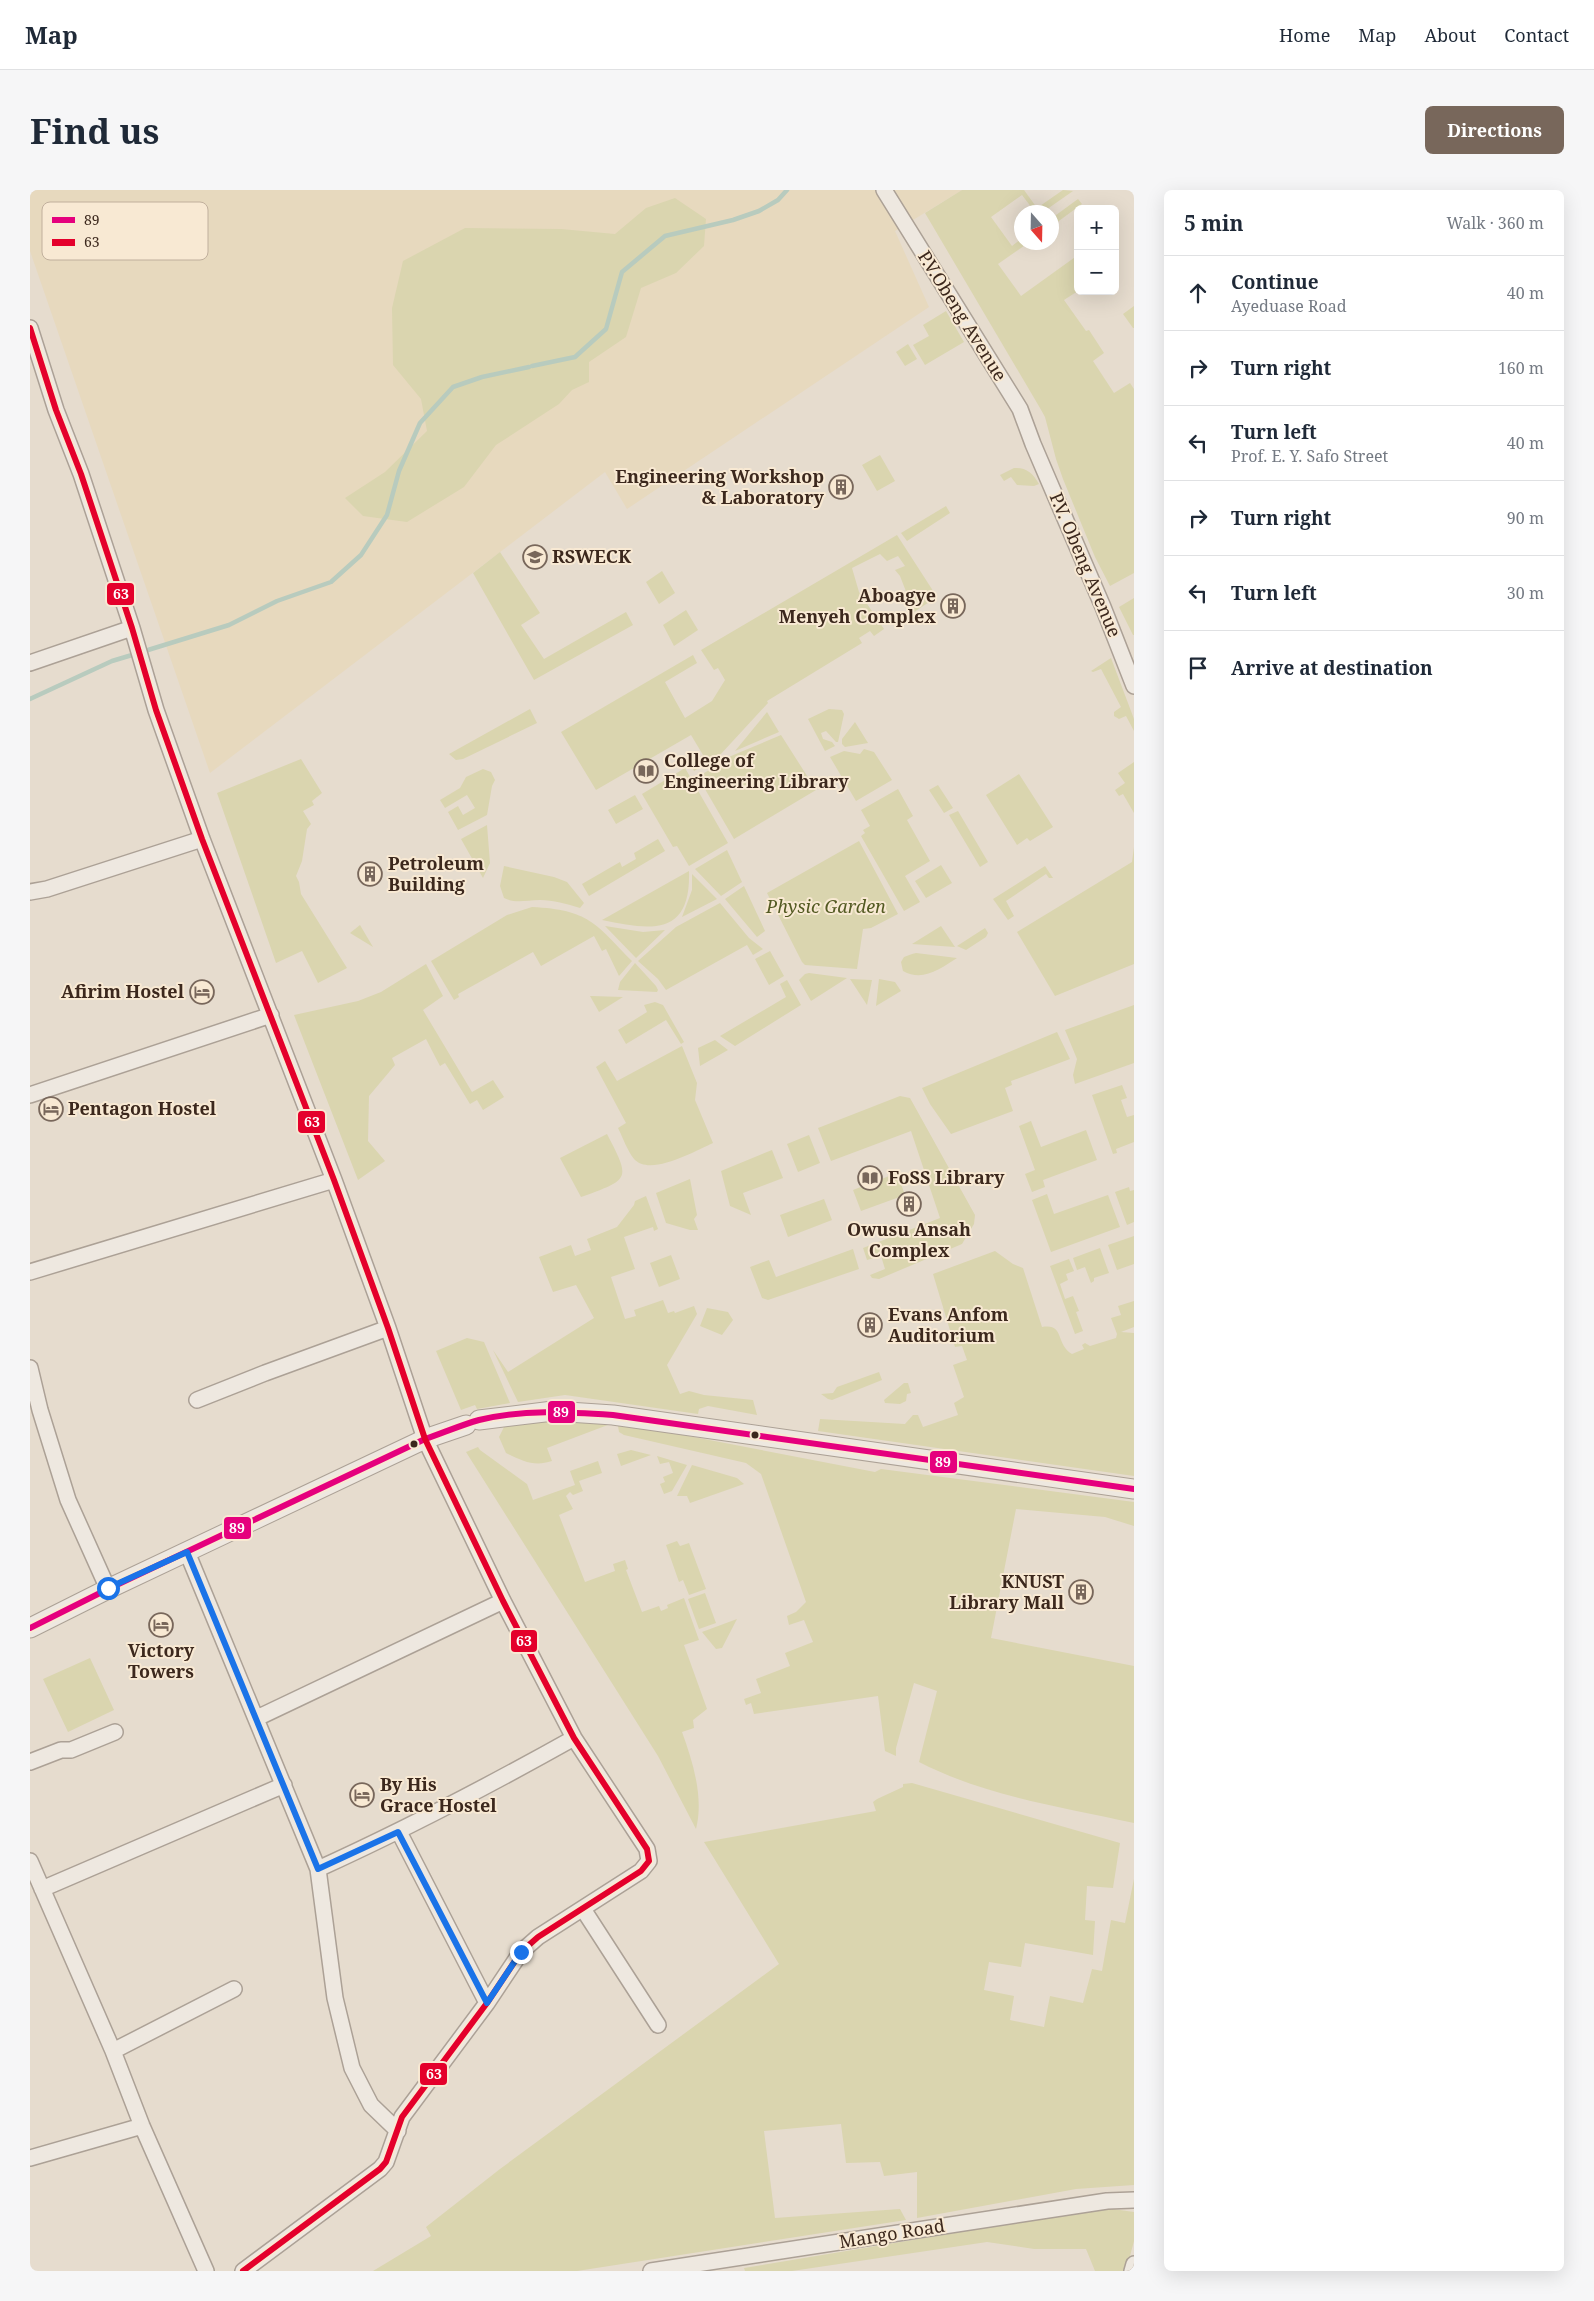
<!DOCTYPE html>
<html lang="en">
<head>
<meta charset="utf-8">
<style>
  :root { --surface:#fff; --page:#f6f6f7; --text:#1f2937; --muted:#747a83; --line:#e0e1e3; --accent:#78675b }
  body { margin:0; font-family:"Noto Serif",serif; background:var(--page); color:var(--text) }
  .controls { position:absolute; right:15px; top:15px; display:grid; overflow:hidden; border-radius:8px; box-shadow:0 5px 20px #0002 }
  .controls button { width:45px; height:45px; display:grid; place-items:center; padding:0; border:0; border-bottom:1px solid var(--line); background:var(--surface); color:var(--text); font:25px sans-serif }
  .compass { position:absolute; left:984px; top:15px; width:45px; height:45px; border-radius:50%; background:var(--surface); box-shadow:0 5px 20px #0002; rotate:160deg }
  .stop { position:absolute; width:15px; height:15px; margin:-11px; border:4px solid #1a73e8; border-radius:50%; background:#fff }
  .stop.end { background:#1a73e8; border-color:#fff; box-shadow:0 1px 5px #0008 }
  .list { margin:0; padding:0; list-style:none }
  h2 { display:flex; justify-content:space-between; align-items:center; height:65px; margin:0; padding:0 20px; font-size:21px }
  h2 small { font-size:16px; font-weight:400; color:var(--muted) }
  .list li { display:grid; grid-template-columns:32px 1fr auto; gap:15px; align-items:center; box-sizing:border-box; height:75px; padding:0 20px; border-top:1px solid var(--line) }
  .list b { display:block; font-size:19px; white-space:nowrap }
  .list p { margin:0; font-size:16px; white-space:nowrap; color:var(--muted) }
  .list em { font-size:16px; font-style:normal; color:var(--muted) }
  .icon { flex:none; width:28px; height:28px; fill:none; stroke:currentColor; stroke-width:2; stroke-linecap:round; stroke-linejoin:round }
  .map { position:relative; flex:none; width:1104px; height:2081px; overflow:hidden; border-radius:8px }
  header { display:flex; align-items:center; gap:30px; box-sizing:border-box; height:70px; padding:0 25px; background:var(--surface); border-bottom:1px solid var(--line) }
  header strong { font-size:24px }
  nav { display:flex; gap:28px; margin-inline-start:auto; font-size:18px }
  .intro { display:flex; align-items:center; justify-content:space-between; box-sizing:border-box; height:120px; padding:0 30px }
  h1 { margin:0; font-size:35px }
  .button { padding:12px 22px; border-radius:8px; background:var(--accent); color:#fff; font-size:18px; font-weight:700 }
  main { display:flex; gap:30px; padding:0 30px }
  aside { flex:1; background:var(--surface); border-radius:8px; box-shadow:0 5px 20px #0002 }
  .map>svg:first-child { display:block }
  .farmland { fill:#e7d9be }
  .green { fill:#dad5af }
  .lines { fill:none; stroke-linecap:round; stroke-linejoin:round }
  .stream { stroke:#b8cbbe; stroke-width:4.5 }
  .minor-casing { stroke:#aca196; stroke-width:18 }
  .tertiary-casing { stroke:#aca196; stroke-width:21 }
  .minor { stroke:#eee8e0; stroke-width:15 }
  .tertiary { stroke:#eee8e0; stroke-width:19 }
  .bus-1-casing { stroke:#f8e9d3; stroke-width:10 }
  .bus-2-casing { stroke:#f8e9d3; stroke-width:10 }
  .bus-1 { stroke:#e5007d; stroke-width:6 }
  .bus-2 { stroke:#e4002b; stroke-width:6 }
  .route { stroke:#1a73e8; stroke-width:6 }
  .bus-dot { fill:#3c281d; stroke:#f8e9d3; stroke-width:2 }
  .labels { text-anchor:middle; stroke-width:4; stroke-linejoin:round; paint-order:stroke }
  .street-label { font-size:18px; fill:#3c281d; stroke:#f8e9d3 }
  .poi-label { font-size:18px; font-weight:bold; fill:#3c281d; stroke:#f8e9d3; text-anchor:start }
  .park-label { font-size:18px; font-style:italic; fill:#535a22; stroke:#f8e9d3 }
  .key { fill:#f8e9d3; stroke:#c0af9c; stroke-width:1 }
  .key-label { font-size:14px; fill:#3c281d }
  .line-badge { stroke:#f8e9d3; stroke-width:2 }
  .badge-label { font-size:14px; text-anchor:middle; font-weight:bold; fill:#fff }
</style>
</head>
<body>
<header>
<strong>Map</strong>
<nav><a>Home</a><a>Map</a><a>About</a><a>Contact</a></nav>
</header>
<div class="intro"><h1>Find us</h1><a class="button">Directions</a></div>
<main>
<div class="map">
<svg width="1104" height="2081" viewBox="0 0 1104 2081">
  <rect width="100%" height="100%" fill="#e6dcce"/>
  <path class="farmland" d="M0,0H932L865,41L899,117L597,319L575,282L180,583L0,61Z"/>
  <path class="green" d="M932,0H994L1007,18L1033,0L1043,1L1013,22H1005L992,5L961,27L982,56L991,49L992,52L998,53L968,74L991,106L1048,65V101L1034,110L1056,141L1059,140L1074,163L1063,171L1084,203L1100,193L1104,199V383L1080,396L1065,367L1033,289L1026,269L1015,227L1010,218L895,23Z
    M645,8L676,29L674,56L646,83L611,98L596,147L559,172V192L542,200L529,214L466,255L434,297L377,332L333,326L315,308L355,282L397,241L391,209L363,175L362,118L373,71L435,38L531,39L585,44L616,18Z
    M1048,9L1052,14L1022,36V28Z
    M1104,116V138H1103L1093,124Z
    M916,121L934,152L895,175L883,155L899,146L893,135Z
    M878,154L887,169L875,176L866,162Z
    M850,265L865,291L847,301L832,275Z
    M984,278C996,277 1003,283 1009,294L1004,296L987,295L981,287L974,291L970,285Z
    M916,316L920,323L877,351L871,343Z
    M867,345L907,407L884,422L870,386L865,380L875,376L868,366L857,371L850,364L822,378L829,402L854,439L844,446L840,441L829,448L832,453L737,511L738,513L690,565L664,581L660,573L673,565L661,545L566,600L531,542L663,465L667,473L635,492L655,528L682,511L695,490L688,478L684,480L671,460Z
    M470,362L510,423L491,435L514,469L596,422L603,435L504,490L443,383Z
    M632,381L645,403L629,414L616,392Z
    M1104,408V445H1103L1089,417Z
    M656,420L668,440L644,456L633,435Z
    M1081,468L1104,529V541L1096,526L1089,529L1084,526V522L1091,517L1071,479L1063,482L1061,481Z
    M500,519L507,533L433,569L426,570L419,564Z
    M799,519L812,520L814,524L808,552H806L796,541L791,543L793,549L802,552L805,556L795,561L778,529Z
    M737,522L749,542L705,561Z
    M825,532L838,553L815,557L812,554V549Z
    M751,545L786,600L704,649L668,587L701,566Z
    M834,559L844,562L862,590L826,611L800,567L814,561L830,564Z
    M271,569L292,603L282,611L284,615L273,621L281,634L277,639L272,671L266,686L269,692L271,704L317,778L288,793L272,761L246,773L187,603Z
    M1104,572V623L1093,604L1089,606L1085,600L1095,593L1088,583Z
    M655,578L698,653L659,676L647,656L643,657L612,604Z
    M453,579L461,582L465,590L462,596L457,625L428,640L418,622L428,616L433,625L445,618L437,605L415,618L410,610L430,598L436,587Z
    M989,584L1023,637L1000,651L997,648L987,655L956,605Z
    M908,595L923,618L914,623L899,600Z
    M868,599L883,626L877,630L900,671L875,686L890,712L874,721L831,646L835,643L833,640L840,636L831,620Z
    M605,605L613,619L586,634L578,620Z
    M928,621L958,672L950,677L919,625Z
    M457,635L460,673L453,688L431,649Z
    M628,649L635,661L559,706L552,694L590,672L592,677L606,669L604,663Z
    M829,651L868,724L841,738L833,739L827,779L775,775L772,772L737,703Z
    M1104,657V774L1025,806L987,742L1102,672Z
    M697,660L712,692L691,706L665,679Z
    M911,675L922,693L896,708L885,691Z
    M474,676L524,687L537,692L554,713L550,718C537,714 523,710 510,710C496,710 486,714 474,708L470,696Z
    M1015,676L1023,688H1019L1016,684L976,711L984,726L978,730L963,709Z
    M659,681C661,747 621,740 572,730Z
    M662,684L687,709L652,727L662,700Z
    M714,696L735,741L727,747L695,709Z
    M690,713L719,748L733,759L723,765L717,755L636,800L628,789L608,771L646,737Z
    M502,717C559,720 565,733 602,771L589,786L576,759L572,761L564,746L511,776L503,762L428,804L429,807L424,810L401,771L477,725Z
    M330,735L343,757L320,743Z
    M575,736L613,742L635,740L606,768Z
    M911,736L925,757L882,754Z
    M955,738L958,743L956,747L936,760L927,756Z
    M740,761L754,786L739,795L725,769Z
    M882,764L886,763L927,768C910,779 893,792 873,781L871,772L874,767Z
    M605,773L626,796L628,800L627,802L588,800L590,792Z
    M396,774L413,806L393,820L442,902L463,890L474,907L453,920L447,910L440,914L415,873L410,876L396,849L362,868L365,875L339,906L338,951L355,971L328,990L264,825L328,811L351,802Z
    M775,784L779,783L817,788L781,811L769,790Z
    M820,789L842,790L837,815Z
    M849,789L865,792L871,801L846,816Z
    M757,790L771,815L705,856L690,846L756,807L750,794Z
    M560,806H562L593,807L569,822Z
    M625,812L633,815L654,852L651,854L636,830L596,854L588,840L617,822L614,815Z
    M1104,815V873L1045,894L1043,885L1047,869L1035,840Z
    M1027,842L1040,869L981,891L982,895L975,898L983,921L921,944L900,914L892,898Z
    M685,850L698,860L670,876L668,858Z
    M652,856L667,893L665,910L683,953C665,961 620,987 604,969C597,960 593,948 588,938L596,933L566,877L575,871L587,891Z
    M1092,895L1097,908L1091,910L1097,927L1104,925V952L1086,959L1087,963L1083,964L1062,905Z
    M870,906L880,908L945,1025L944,1034L932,1054L849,1089L842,1088L840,1085L855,1079L851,1066L837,1070L833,1058L910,1028L881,941L801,971L788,938Z
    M1001,931L1011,957L1056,940L1067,970L1013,990L1015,997L1002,1002L995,984L1005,980L989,936Z
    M577,944C601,990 600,989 551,1007L530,968Z
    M779,945L790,973L768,982L757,954Z
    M742,960L753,988L713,1003L721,1025L700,1016L691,981Z
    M867,983L875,1005L831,1021L823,1000Z
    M660,989L667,1025L664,1029L668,1040H660L636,1033L626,1003Z
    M1099,997L1100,1001L1104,1000V1032L1097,1035L1085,1002Z
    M1017,1004L1024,1024L1078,1005L1090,1037L1021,1062L1002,1010Z
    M616,1006L628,1039L624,1041L623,1037L594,1047L605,1079L581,1087L595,1129L606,1126L604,1120L633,1110L638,1123L644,1121L645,1123L664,1116L667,1124L637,1175L650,1204L659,1201L674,1205L723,1210L727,1225L678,1216L669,1219L668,1224L535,1205L488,1212L463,1160L478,1182L564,1128L546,1095L523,1102L509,1067L541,1055L545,1066L561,1060L557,1049L587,1037L604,1015L605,1011Z
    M794,1009L802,1030L758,1047L750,1025Z
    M1104,1046V1074L1087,1080L1078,1055Z
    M1070,1058L1079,1083L1064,1088V1091L1061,1093L1055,1077L1047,1080L1043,1068Z
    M823,1059L829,1079L738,1110L732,1108L720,1077L739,1070L746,1087Z
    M965,1061L983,1074L993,1078L1012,1137C1035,1133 1025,1154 1042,1164L1054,1159L1052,1155L1055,1153L1060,1156L1086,1148L1087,1144L1081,1128L1091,1125L1088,1116L1104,1111V1137L1091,1142L1104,1143V1286L788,1241L790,1229L875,1234L883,1225H888L893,1237L928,1225L924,1213L934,1207L923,1175L937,1170L932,1156L925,1157L903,1084Z
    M641,1065L650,1089L629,1097L620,1073Z
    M1039,1069L1044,1081L1036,1084L1038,1090L1030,1094L1035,1109L1043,1106L1049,1121L1046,1122L1053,1141L1045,1144L1020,1076Z
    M677,1118L698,1122L703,1130L692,1145L670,1136Z
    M437,1148L454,1152L480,1213L447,1219L445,1215L431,1220L406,1161Z
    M849,1182L852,1190L802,1210L798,1209L791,1204L803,1203L807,1197Z
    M874,1193H878L881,1203L877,1204L876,1211L870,1214L855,1213L854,1210Z
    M513,1230L573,1231L583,1233L517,1258L522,1271C504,1277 493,1271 476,1263L469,1247L474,1237Z
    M591,1233L845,1282L851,1279L1104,1312V1336L1075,1327L986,1319L961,1448L1104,1476V1633C1032,1617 955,1606 889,1572L907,1501L884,1493L866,1558V1566L855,1561L848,1506L724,1524L721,1513L716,1515L714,1509L731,1503L726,1489L760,1476L755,1463L783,1452L774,1430L759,1435L757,1426L766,1422L776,1412L731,1284L716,1273L594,1245L589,1242L588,1236Z
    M448,1257L450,1260L497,1294L503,1310L545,1295L540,1281L568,1271L572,1283L549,1291L553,1301L543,1305L540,1302L536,1306L543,1319L529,1325L555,1392L585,1381L583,1374L595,1370L598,1379L596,1380L612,1422L629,1416L631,1421L638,1418L637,1415L654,1408L669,1450L654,1455L677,1519L663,1530L664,1538L652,1542C663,1572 674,1608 666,1639L628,1566L436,1262Z
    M601,1260L621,1265L591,1276L587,1264Z
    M627,1266L657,1275L642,1301L634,1304L630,1294L635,1292L633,1287L643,1283L639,1272L630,1274Z
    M662,1275L707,1288L714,1294L660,1313L657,1306H647Z
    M647,1351L650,1356L659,1353L676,1399L659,1405L653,1390L649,1392L636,1355Z
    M675,1403L686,1433L669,1439L658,1409Z
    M707,1429L692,1458L686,1459L672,1442Z
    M60,1468L84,1520L38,1542L13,1489Z
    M882,1593L1090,1653L1083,1698L1057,1696L1055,1730L1065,1731L1063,1765L995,1753L991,1777L959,1772L954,1800L984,1806L980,1830L1014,1837L1020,1806L1053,1813L1062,1779L1072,1781L1081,1730L1095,1733L1104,1689V1995L1046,1999L887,2028V1982L854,1986L850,1972L816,1973L811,1934L734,1941L745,2028L870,2019L876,2030L547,2081H343L401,2046L396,2037L470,1979L749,1774L674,1652L846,1621L843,1612L847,1609L873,1597V1594Z
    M1076,2018L1104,2022V2051L1096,2081H1065L1056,2059H1004L957,2052L762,2081H715L714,2078Z"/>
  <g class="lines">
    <path class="stream" d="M502,176L545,167L576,139L592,82L635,46L703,30L729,21L748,10L757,0
      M118,460L199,435L247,411L301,392L331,365L357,325L369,281L390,233L423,197L452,187L499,177
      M0,509L82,471L102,465"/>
    <g class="minor-casing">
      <path id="minor" d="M854,0L990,219L1003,254L1073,417L1104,496
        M0,138L26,220L51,284L102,438L126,520L172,649L304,990L358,1138L395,1249L473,1411L544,1548L617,1659L619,1671L611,1681L508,1747L491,1762L457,1813L372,1927L356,1972L350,1979L213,2081
        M0,473L102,438
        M0,702L17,699L172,649
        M0,905L241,825
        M0,1082L304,990
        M0,1178L10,1220L38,1310L78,1399
        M167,1210L235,1183L358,1138
        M157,1362L288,1679L305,1808L322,1878L341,1915L368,1941
        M227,1528L473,1411
        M0,1572L31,1560H41L85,1542
        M369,1642L457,1813
        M0,1671L83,1861L112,1936L176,2081
        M288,1679C376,1639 460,1595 544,1548
        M12,1699L254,1595
        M553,1719L628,1835
        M83,1861L204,1799
        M0,1968L112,1936
        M621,2081L1077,2011L1104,2010
        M1102,2081L1104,2074"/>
    </g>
    <g class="tertiary-casing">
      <path id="tertiary" d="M449,1230L523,1221L583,1225L1104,1299
        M0,1438L78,1399L395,1249L436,1235"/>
    </g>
    <use href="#minor" class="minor"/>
    <use href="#tertiary" class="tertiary"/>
    <g class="bus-1-casing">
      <path id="bus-1" d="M0,1438L78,1399L395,1249C413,1243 431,1235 449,1230C493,1219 538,1222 583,1225L1104,1299"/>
    </g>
    <g class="bus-2-casing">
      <path id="bus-2" d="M0,138L26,220L51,284L102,438L126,520L172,649L304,990L358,1138L395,1249L473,1411L544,1548L617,1659L619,1671L611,1681L508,1747L491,1762L457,1813L372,1927L356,1972L350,1979L213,2081"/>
    </g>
    <use href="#bus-1" class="bus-1"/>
    <use href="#bus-2" class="bus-2"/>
  </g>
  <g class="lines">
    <path class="route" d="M78,1398L157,1362L288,1679L368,1642L457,1813L491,1762"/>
  </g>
  <defs>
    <g id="building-ring" transform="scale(1.25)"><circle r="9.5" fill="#f8e9d3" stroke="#78675b" stroke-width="1.5"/><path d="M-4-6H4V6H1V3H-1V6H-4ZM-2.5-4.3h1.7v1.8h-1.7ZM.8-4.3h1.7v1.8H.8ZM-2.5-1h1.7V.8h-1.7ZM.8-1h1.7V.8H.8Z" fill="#78675b"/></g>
    <g id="school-ring" transform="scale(1.25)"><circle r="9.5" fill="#f8e9d3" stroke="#78675b" stroke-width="1.5"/><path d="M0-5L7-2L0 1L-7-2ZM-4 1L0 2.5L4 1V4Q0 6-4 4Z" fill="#78675b"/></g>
    <g id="library-ring" transform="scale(1.25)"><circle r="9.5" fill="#f8e9d3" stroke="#78675b" stroke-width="1.5"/><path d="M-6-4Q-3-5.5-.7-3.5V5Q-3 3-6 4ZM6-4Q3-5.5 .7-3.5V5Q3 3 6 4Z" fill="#78675b"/></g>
    <g id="hotel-ring" transform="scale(1.25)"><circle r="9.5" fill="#f8e9d3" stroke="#78675b" stroke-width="1.5"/><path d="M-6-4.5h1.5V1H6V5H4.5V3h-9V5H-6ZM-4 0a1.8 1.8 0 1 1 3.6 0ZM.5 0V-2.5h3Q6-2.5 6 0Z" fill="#78675b"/></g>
  </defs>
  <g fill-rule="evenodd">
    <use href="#building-ring" x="811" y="297"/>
    <use href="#school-ring" x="505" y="367"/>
    <use href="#building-ring" x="923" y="416"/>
    <use href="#library-ring" x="616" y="581"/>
    <use href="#building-ring" x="340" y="684"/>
    <use href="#hotel-ring" x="172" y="802"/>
    <use href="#hotel-ring" x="21" y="919"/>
    <use href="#library-ring" x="840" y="988"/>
    <use href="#building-ring" x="879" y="1014"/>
    <use href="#building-ring" x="840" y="1135"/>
    <use href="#building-ring" x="1051" y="1402"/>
    <use href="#hotel-ring" x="131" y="1435"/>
    <use href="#hotel-ring" x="332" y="1605"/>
  </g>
  <g class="bus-dot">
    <circle cx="725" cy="1245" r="4.5"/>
    <circle cx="384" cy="1254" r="4.5"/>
  </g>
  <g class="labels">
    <g class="street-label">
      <text transform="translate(932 126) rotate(58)" y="6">P.V.Obeng Avenue</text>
      <text transform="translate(1055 375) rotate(67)" y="6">P.V. Obeng Avenue</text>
      <text transform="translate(862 2044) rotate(-9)" y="6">Mango Road</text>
    </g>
    <g class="poi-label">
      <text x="794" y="293" text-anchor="end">Engineering Workshop<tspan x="794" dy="21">&amp; Laboratory</tspan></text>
      <text x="522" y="373">RSWECK</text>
      <text x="906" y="412" text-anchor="end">Aboagye<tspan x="906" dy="21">Menyeh Complex</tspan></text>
      <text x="634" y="577">College of<tspan x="634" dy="21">Engineering Library</tspan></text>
      <text x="358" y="680">Petroleum<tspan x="358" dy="21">Building</tspan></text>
      <text x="154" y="808" text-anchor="end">Afirim Hostel</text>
      <text x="38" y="925">Pentagon Hostel</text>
      <text x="858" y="994">FoSS Library</text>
      <text x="879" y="1046" text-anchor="middle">Owusu Ansah<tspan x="879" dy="21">Complex</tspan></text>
      <text x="858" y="1131">Evans Anfom<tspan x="858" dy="21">Auditorium</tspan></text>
      <text x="1034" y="1398" text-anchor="end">KNUST<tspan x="1034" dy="21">Library Mall</tspan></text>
      <text x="131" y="1467" text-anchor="middle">Victory<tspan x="131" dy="21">Towers</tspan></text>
      <text x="350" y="1601">By His<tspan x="350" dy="21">Grace Hostel</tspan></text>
    </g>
    <g class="park-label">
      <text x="796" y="723">Physic Garden</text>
    </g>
  </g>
  <rect x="12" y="12" width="166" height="58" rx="8" class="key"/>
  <rect x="22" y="27" width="23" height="6" fill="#e5007d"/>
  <rect x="22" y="49" width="23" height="7" fill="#e4002b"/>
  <g class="key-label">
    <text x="54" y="35">89</text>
    <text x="54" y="57">63</text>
  </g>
  <g class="line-badge">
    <rect x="76" y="392" width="29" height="24" rx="5" fill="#e4002b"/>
    <rect x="267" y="920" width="29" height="24" rx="5" fill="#e4002b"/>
    <rect x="517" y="1210" width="29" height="24" rx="5" fill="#e5007d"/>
    <rect x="899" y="1260" width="29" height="24" rx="5" fill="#e5007d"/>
    <rect x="193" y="1326" width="29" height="24" rx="5" fill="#e5007d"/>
    <rect x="480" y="1439" width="28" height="24" rx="5" fill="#e4002b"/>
    <rect x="389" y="1872" width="29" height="24" rx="5" fill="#e4002b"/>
  </g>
  <g class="badge-label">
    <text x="91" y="409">63</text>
    <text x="282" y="937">63</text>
    <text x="531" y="1227">89</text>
    <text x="913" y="1277">89</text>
    <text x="207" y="1343">89</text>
    <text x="494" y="1456">63</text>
    <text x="404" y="1889">63</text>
  </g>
</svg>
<div class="controls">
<button>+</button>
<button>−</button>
</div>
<svg class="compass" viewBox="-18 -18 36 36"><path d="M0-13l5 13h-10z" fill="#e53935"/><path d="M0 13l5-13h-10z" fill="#747a83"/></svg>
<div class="stop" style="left:78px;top:1398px"></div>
<div class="stop end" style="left:491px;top:1762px"></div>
</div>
<aside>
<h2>5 min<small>Walk · 360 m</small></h2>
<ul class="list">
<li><svg class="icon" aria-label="ahead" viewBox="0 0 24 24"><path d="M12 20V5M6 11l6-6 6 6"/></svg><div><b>Continue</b><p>Ayeduase Road</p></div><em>40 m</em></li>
<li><svg class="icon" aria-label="right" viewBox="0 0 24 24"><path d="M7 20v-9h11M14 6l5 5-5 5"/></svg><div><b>Turn right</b></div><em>160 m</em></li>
<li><svg class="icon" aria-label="left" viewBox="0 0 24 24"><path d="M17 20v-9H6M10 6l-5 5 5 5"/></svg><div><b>Turn left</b><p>Prof. E. Y. Safo Street</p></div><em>40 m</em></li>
<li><svg class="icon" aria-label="right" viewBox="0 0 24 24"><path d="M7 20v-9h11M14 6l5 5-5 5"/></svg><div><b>Turn right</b></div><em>90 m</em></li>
<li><svg class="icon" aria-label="left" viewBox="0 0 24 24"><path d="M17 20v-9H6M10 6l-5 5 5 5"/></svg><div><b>Turn left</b></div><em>30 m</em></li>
<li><svg class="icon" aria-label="arrive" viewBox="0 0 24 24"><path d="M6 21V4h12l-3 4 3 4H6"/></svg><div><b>Arrive at destination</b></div></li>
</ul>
</aside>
</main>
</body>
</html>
